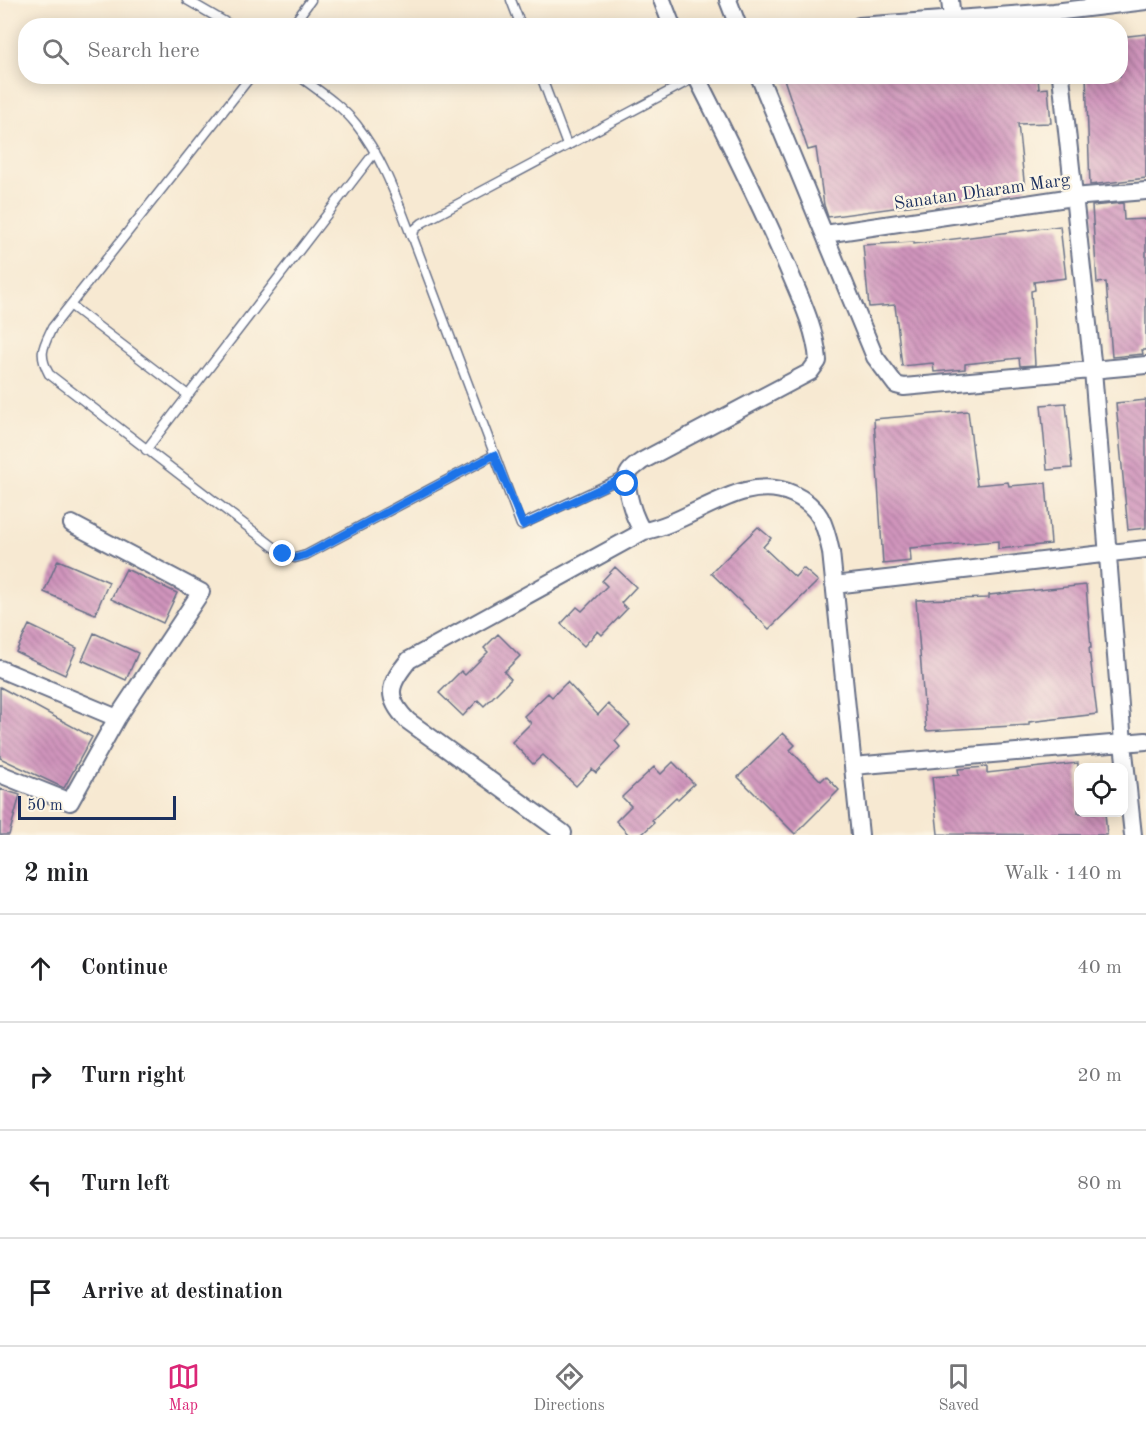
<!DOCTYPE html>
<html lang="en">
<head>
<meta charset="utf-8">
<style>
  :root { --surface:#fff; --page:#f2f2f2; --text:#202124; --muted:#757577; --line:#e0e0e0; --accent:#db2777 }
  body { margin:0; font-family:"Old Standard TT",serif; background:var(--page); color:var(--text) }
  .controls { position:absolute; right:18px; bottom:18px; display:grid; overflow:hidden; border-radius:12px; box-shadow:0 3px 15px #0003 }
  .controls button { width:54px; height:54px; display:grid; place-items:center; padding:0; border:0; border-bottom:2px solid var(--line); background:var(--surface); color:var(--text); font:30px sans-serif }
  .scale { position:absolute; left:18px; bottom:15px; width:158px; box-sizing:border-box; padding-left:6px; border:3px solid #1b2f5e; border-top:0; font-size:16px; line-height:21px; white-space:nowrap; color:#1b2f5e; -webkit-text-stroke:4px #fcf5e5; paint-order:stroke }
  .stop { position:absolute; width:18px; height:18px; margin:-14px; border:4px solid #1a73e8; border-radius:50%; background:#fff }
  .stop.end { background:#1a73e8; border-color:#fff; box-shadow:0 2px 6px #0008 }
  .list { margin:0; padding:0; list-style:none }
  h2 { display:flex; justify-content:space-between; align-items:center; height:78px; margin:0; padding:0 24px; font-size:26px }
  h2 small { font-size:20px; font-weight:400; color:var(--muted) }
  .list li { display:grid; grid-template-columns:39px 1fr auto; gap:18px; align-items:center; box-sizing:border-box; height:108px; padding:0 24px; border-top:2px solid var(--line) }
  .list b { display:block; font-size:22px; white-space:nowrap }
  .list em { font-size:20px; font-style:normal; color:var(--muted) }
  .icon { flex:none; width:33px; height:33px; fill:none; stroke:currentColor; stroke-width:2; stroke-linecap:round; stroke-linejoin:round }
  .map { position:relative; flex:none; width:1146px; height:835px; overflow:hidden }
  .search { position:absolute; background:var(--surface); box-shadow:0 3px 15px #0003; left:18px; right:18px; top:18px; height:66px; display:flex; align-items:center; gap:15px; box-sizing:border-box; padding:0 21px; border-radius:24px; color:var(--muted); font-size:22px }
  .sheet { height:510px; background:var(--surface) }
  nav { display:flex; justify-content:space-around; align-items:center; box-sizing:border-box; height:84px; border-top:2px solid var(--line); background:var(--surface); font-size:16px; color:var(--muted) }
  nav a { display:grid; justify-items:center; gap:3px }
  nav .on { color:var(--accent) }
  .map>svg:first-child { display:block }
  .building { fill:url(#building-back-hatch) }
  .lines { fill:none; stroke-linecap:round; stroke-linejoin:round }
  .lane-casing { stroke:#687087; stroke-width:11 }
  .street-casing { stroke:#687087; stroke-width:20 }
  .lane { stroke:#fff; stroke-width:8 }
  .street { stroke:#fff; stroke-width:16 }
  .route { stroke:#1a73e8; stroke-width:8 }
  .labels { text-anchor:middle; stroke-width:5; stroke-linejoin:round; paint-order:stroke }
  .street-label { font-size:18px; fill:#1b2f5e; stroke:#fcf5e5 }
</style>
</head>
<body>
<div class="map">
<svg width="1146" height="835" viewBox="0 0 1146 835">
  <defs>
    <pattern id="building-back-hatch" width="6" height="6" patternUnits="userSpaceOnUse" patternTransform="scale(1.5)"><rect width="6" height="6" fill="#d094bc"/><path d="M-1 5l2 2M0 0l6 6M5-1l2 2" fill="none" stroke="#a8799c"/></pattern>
  </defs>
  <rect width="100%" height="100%" fill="#fcf5e5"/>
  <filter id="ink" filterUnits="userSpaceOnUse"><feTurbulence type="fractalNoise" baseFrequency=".0167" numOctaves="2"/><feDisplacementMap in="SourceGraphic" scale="12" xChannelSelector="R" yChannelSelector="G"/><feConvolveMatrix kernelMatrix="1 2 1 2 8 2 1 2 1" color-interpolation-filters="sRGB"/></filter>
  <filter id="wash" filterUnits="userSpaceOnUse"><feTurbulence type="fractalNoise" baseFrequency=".008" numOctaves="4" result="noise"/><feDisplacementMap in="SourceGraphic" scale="24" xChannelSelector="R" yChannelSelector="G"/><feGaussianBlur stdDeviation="1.35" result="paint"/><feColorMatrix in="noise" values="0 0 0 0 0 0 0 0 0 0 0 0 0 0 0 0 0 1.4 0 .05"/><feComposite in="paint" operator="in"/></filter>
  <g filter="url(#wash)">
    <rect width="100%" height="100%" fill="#f7e9d2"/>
    <g id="blocks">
      <path class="building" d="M1146,34V178L1090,185L1086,76H1120V37Z
        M783,76H1038L1039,89L1048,88L1051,123L1018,124L1025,190L828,217L824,205L816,148L808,150Z
        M1123,203L1124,220L1146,219V350H1142L1143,354L1112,357L1106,282L1097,283L1092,206Z
        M1060,226L1066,278L1034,282L1035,290L1031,291L1035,365L1020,366L1019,358L965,364V369L934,372L933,363L902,366L895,305L869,307L863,245L914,242V244Z
        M1146,400V528L1128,530L1116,403Z
        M1066,403L1072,468L1047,470L1041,405Z
        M968,411L977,485L1008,482L1009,486L1046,483L1051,544L998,549V541L910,548L911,561L883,564L874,419Z
        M758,527L771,538L763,547L795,577L803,568L818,581L769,629L711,573Z
        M58,560L109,582L95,614L44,592Z
        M615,567L636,587L621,603L627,609L602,635L598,631L584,646L561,624L577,607L582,611L607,586L602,581Z
        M126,569L177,593L163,623L111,599Z
        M1086,585L1091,648H1089L1097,714L1029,722V725L926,731L916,600L989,598V595Z
        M29,625L77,648L65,675L16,652Z
        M94,633L138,653L126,680L82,660Z
        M498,634L520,656L504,672L511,679L484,706L478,700L463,716L439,693L461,671L465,675L488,652L484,648Z
        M567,682L598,715L608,704L630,725L615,741L620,747L596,773L592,769L576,786L543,755L533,764L512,742L531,723L524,716L548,693L552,697Z
        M0,687L92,737L64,788L0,758Z
        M783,733L795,745L790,750L821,781L826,776L839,790L795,834L738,777Z
        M673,762L694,784L678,799L676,797L652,820L654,823L641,835H629L616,821L631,806L622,797L654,767L661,774Z
        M1078,763V813H1105L1107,835L938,834L932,777L959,775L958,769L987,767V773Z
        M0,789L20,795L9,835H0Z"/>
    </g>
  </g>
  <g filter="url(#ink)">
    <use href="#blocks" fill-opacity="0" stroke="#687087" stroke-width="1.5"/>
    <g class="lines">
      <g class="lane-casing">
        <path id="lane" d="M187,0L232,26
          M511,0L521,26
          M292,26L311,0
          M251,76L52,328C43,347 38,354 49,374L283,554L295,558L306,555L494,455
          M299,76C319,91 341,105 356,124C383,158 397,199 412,238
          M541,76L567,145
          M70,305L188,395
          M146,450L375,152
          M626,476L521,525L413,238L414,230L422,223L696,77"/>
      </g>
      <g class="street-casing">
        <path id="street" d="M662,0L672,26
          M728,0L738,26
          M950,0L952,19
          M859,26L1054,12L1146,1
          M696,76C728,139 759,201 787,266C799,295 816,329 818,361L810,372L642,461C637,465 631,468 628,474C623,483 635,525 644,531C692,523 743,471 793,494C820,507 825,523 831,552L860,835
          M759,76L875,357L896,385L904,387L1146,365
          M1061,76L1093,370L1123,743L1133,835
          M825,234L1073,197L1146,191
          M834,585L1146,549
          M0,669L117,718
          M853,766L1146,741
          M0,774L70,802L117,718L201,592L72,524
          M563,833L408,721C384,697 389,684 409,660L644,531"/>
      </g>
      <use href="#lane" class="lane"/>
      <use href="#street" class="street"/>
    </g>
  </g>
  <g class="lines" filter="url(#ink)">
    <path class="route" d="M283,554L295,558L306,555L494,455L523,525L627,476L626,484"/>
  </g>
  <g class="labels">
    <g class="street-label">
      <text transform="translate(982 191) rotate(-8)" y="6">Sanatan Dharam Marg</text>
    </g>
  </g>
</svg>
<div class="controls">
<button><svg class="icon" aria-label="locate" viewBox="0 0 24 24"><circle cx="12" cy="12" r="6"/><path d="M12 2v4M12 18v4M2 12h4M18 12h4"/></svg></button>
</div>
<div class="scale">50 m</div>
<div class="stop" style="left:626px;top:484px"></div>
<div class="stop end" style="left:283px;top:554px"></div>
<div class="search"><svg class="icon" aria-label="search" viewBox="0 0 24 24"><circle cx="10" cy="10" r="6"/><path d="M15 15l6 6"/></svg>Search here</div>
</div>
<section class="sheet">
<h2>2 min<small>Walk · 140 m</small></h2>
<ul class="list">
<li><svg class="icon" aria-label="ahead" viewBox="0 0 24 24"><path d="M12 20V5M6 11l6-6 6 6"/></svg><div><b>Continue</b></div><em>40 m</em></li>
<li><svg class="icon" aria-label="right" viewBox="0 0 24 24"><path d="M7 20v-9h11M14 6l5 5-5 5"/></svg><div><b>Turn right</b></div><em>20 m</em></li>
<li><svg class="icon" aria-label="left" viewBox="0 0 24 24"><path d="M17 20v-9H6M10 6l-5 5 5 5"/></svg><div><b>Turn left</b></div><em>80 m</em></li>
<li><svg class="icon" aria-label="arrive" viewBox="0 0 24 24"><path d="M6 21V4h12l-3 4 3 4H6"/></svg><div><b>Arrive at destination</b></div></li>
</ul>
</section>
<nav>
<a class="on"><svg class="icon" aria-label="map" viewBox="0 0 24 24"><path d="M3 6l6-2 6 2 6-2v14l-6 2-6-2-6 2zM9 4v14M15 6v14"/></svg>Map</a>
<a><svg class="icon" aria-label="directions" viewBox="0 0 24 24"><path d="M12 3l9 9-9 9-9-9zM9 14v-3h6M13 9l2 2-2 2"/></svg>Directions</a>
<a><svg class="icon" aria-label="saved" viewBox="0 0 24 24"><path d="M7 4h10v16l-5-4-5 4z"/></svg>Saved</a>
</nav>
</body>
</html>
